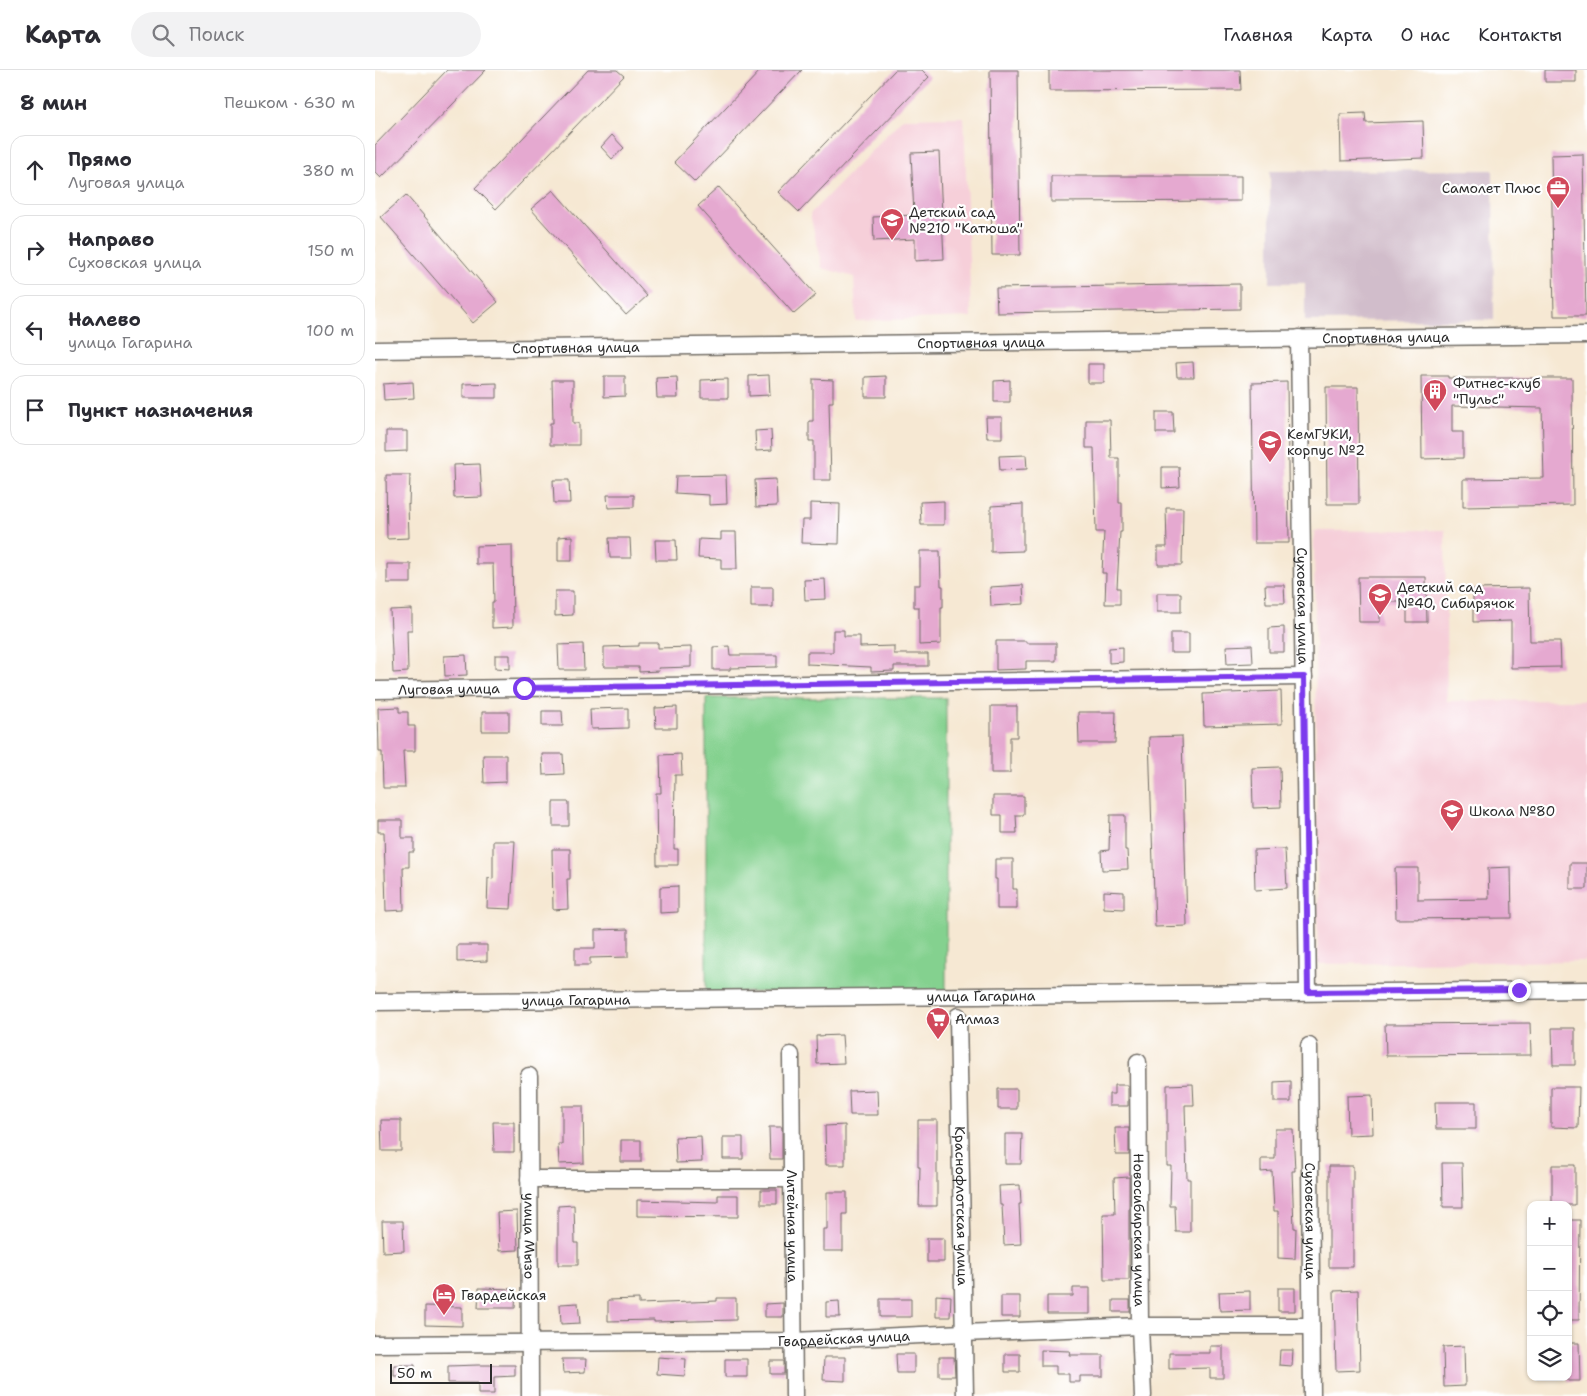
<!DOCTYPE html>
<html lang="ru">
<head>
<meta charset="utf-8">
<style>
  :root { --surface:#fff; --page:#f2f2f3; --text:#2b2b33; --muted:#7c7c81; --line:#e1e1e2 }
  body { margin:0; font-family:"Shantell Sans",sans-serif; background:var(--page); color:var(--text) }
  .controls { position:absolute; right:15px; bottom:15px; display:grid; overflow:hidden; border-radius:10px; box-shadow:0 1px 4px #0004 }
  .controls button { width:45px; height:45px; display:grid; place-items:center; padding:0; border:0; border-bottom:1px solid var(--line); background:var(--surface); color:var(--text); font:25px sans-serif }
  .scale { position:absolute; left:15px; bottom:12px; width:102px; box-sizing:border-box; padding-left:5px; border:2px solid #2b2b2b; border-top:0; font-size:14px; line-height:18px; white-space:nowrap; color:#2b2b2b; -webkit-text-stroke:4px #fff; paint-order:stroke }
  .stop { position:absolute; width:15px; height:15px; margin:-11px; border:4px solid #7c3aed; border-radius:50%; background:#fff }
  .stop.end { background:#7c3aed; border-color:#fff; box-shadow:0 1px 5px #0008 }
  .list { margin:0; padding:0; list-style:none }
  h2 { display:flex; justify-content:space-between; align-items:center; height:65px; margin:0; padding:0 20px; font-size:21px }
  h2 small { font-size:16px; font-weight:400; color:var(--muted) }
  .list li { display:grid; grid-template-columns:32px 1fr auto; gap:15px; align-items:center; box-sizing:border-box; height:70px; margin:0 10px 10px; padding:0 10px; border:1px solid var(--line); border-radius:15px }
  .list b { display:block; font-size:19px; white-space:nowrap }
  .list p { margin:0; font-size:16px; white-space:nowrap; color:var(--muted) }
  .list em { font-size:16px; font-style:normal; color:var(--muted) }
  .icon { flex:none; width:28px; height:28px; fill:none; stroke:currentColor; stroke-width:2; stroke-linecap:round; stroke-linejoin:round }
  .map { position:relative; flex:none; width:1212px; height:1326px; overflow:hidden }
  header { display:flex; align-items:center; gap:30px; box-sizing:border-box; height:70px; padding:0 25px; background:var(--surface); border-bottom:1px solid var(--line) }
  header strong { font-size:24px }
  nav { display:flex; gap:28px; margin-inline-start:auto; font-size:18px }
  .search { width:350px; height:45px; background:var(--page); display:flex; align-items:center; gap:12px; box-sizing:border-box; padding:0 18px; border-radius:28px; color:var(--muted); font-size:19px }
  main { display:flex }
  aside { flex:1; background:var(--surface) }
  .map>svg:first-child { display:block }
  .built { fill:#f6cfd9 }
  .industrial { fill:#d1bdcb }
  .green { fill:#84d18f; stroke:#587e5d }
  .building { fill:#e5a9d0 }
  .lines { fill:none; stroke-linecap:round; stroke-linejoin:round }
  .minor-casing { stroke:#726d66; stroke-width:19 }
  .minor { stroke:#fff; stroke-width:16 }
  .route { stroke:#7c3aed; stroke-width:6 }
  .labels { text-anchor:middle; stroke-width:4.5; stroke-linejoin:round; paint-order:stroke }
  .poi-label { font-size:14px; fill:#2b2b2b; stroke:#fff; text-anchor:start }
  .street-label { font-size:14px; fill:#2b2b2b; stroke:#fff }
</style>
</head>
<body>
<header>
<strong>Карта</strong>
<div class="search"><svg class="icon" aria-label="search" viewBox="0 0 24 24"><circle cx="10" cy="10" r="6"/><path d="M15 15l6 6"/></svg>Поиск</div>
<nav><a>Главная</a><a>Карта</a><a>О нас</a><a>Контакты</a></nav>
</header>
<main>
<aside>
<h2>8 мин<small>Пешком · 630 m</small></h2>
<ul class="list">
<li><svg class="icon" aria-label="ahead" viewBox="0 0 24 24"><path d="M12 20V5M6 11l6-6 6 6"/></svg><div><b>Прямо</b><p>Луговая улица</p></div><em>380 m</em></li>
<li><svg class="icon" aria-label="right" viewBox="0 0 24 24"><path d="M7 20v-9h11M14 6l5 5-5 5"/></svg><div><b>Направо</b><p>Суховская улица</p></div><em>150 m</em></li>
<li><svg class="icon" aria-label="left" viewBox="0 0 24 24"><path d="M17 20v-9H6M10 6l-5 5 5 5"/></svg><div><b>Налево</b><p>улица Гагарина</p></div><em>100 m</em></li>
<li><svg class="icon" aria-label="arrive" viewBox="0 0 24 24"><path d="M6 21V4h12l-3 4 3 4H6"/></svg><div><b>Пункт назначения</b></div></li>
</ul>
</aside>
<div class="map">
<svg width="1212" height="1326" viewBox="0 0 1212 1326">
  <rect width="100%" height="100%" fill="#fff"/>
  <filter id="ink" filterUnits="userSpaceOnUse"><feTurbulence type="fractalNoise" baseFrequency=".02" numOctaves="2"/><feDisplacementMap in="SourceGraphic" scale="10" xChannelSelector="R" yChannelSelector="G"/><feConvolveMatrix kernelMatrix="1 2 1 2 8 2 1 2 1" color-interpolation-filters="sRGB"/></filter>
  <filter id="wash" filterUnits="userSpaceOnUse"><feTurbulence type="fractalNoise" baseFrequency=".0096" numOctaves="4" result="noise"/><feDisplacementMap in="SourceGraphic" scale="20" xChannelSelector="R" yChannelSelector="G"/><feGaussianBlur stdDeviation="1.12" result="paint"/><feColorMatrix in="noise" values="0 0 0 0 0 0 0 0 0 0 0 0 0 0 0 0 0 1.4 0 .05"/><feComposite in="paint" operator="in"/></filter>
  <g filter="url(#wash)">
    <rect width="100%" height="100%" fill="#f6e8d3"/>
    <path class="built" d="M589,47L596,247L481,251L479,207L447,198L435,144L528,48Z
      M1070,460L1072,631L1212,630V891L943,894L939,461Z"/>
    <path class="industrial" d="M1118,100L1119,250L930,251V213H895V101Z"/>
    <path class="green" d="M331,628H571V922H331Z"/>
    <g id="blocks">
      <path class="building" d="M72,0H111L6,108L0,102V75Z
        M213,0H242L249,6L121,139L100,118Z
        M386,0H427L320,112L299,92Z
        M520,0H547L554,7L424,142L403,122Z
        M615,0H643L645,185H617Z
        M674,0H865L866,20L674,21Z
        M1170,0H1201V12H1170Z
        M990,43L991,53L1048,51L1049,88L966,91L965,44Z
        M237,65L249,78L237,89L226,77Z
        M564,82L569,189L540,191V169L499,171L498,147L539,145L536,83Z
        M1208,84L1211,246H1179L1176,85Z
        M676,106H866V131L676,132Z
        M344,117L441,225L419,244L323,136Z
        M178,120L272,226L251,245L156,139Z
        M31,125L123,232L98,253L6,147Z
        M865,214V239L622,243L621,218Z
        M818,292L819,307H802L801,293Z
        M713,294H729V313H713Z
        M394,305L395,325L374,326V306Z
        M229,306H250V326L229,327Z
        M511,306V327H490V307Z
        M1046,306H1073V308H1197L1198,435L1088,437V409L1169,408L1167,338L1077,336V362H1088V388L1047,389Z
        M302,307L303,328H282L281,308Z
        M353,309V328H326V310Z
        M438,309L458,310V332H454L456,410H439V371H434V351H438Z
        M177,310H198V353H204V375H175V353H178Z
        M635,310V332H619V311Z
        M38,312L39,328L9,330L8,314Z
        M912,312L914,473H879L877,313Z
        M122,313V328H88V314Z
        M951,317H983L984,434H952Z
        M781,342H798L799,363H781Z
        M611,347H627V368H612Z
        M711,350H735L736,388H744V433H747V462H745L742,518H745V534H730L731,503H727L729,462H721L719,378H711Z
        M396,360L397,380L381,381L380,361Z
        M11,361H32V381L11,382Z
        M651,385L652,399L625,400L624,386Z
        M105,394L107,427L79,428L78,395Z
        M787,397H804L805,417L787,418Z
        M11,405H35L34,435L33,434L34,468L12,469Z
        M351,405L352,434L334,435V425L300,423L301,406Z
        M401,409L402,436L381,437L380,410Z
        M178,410H194L195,433H179Z
        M232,425H259V437L233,438Z
        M569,431V455H546L545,432Z
        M435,433L465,434L464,474L426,473L427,450H435Z
        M648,434V481L616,482V436Z
        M791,438H808L807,495H783V477H792Z
        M346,462H361L362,499H346V489L323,488L324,469L346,470Z
        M197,466V491H183V467Z
        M234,468H255L256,488H235Z
        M280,470H301L302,490H281Z
        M137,475L138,557L117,558V532H119L118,494H101V476Z
        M545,481H565L566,516H568V537H566V574L544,575V537H539V515H545Z
        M12,494H36V513H12Z
        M983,507H1051L1052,552H1032V532H1005V552H984Z
        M450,509L451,529L430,530L429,510Z
        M648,515L649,534L616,536L615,517Z
        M890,515H909L910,533H891Z
        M376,517H398V537H376Z
        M1154,518L1155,571H1185L1186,597L1136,598V551L1098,552V519Z
        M180,521H198V545L180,546Z
        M782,523H806V542H782Z
        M37,539V560H32L33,602L18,603L15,540Z
        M909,557V582H894V558Z
        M458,560H469V566H485V577L519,576V584H553V596H519V601L496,602V597L432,594V582H458Z
        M796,563H814V583H796Z
        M621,571H651V573H681V591H651V599L621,600Z
        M264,573H283V578L316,577V597L283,598L284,601L264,602V597H229V577L264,576Z
        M208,574L209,600H184L183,575Z
        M877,575L878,593L852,594L851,576Z
        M354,576L355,585H402V597L355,598V600H338V577Z
        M748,577V592L734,593V578Z
        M91,585L92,605L70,606L69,586Z
        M120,585H135V599L120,598Z
        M906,621L907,654L829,656L828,624Z
        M616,636H642V667H635V703H616Z
        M24,637V642H33V656H40V681H28L30,718H8L7,682H4L3,638Z
        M302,637V658H281L280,638Z
        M253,638V658L216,659L215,639Z
        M167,641H187L188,656H167Z
        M107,642H134V661H107Z
        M703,642H741L740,673H704Z
        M807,666L812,856L780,857L774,667Z
        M167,684H188L189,704L168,705Z
        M306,684L307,705H300L299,779H303V795H282L281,723H286L285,685Z
        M108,685H131V712L109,713Z
        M905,697L906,737L878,738L877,698Z
        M618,726H649V745H641L642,763H627V745H618Z
        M178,732H194V756H178Z
        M735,745H750V780H752L753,799L727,800L726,781L734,780Z
        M3,750H27V768H39V782H34V797H28L29,840L11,841L9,762H3Z
        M118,771H140L136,839L112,838L113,808L118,809Z
        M177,779H195V809H192L193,839L178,840Z
        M910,779L912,818L880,820L879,780Z
        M620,789H638V819H642V839H622V809H620Z
        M1195,793H1212V819H1195Z
        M1136,797L1137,848L1021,849L1020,798H1043V830L1114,829L1113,798Z
        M303,816V842L285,843V817Z
        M729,821L749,822V839L729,838Z
        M253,859V887L215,888V895H200V878H220V860Z
        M82,875H112V891L82,892Z
        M1155,953L1156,985L1011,986L1010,954Z
        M1177,958H1200V995H1178Z
        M467,965L469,993L442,994L441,966Z
        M916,1011V1032H899V1012Z
        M818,1014L819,1035H810L812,1109H815V1162H801L800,1136H795L796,1096H792V1015Z
        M739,1015H753V1036H734V1024H739Z
        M1176,1017H1204L1203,1058L1176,1057Z
        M623,1019H642V1039H623Z
        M502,1020L503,1045H475L474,1021Z
        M997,1025L998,1064L973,1065L972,1026Z
        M1060,1032H1101V1059H1061Z
        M187,1036H208L209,1093L184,1094L183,1074H187Z
        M6,1050H26V1081H7Z
        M543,1050H562V1136H544L545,1097H543Z
        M118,1052H139V1082H119Z
        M470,1055V1095H451L450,1056Z
        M394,1057H407V1089H395Z
        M740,1058H754V1085H741Z
        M900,1059H918L920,1101H917L919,1158H921L920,1189L903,1188V1141H899L897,1101L886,1102V1089H900Z
        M630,1064H647L646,1094H630Z
        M326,1066L327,1092L301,1093L300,1067Z
        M348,1067H368V1089H348Z
        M246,1070H266V1092H246Z
        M1067,1093H1087L1088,1137H1068Z
        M1177,1095H1200V1135H1177Z
        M954,1096H978V1197H954Z
        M754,1107V1210H729L728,1144H740L739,1108Z
        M645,1115L646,1134H644L646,1174L629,1175L627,1135H625L624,1116Z
        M386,1120H402V1134H386Z
        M452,1122H472V1144H468V1181H448V1159H452Z
        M343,1125H363V1147L262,1146V1130L343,1132Z
        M199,1135L200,1173H203V1195H183V1136Z
        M142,1141L143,1180L124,1181L122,1142Z
        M1193,1150H1205L1204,1250H1193Z
        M7,1151H28L29,1181L8,1182Z
        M552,1168H569V1192H552Z
        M104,1218L141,1219L140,1238H103Z
        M698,1218H715V1244H672V1226H698Z
        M903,1218H920V1241H903Z
        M983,1220L985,1300L961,1301L959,1221Z
        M875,1221V1240L845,1241L844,1222Z
        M561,1225L576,1226L575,1247H561Z
        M626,1226H645V1247H626Z
        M342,1228H361V1250L279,1252V1250L233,1251V1230L264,1229V1234L342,1231Z
        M505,1229H536V1247H505Z
        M738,1230H755V1242H738Z
        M464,1231L465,1247H451V1232Z
        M203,1233L205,1253L186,1254L185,1234Z
        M408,1233V1247H390V1234Z
        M50,1236L87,1237V1256L50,1255Z
        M1193,1273H1204L1205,1311H1193Z
        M835,1276H848V1308H835V1298L794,1299V1283H835Z
        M1089,1276L1090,1316L1069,1317L1068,1277Z
        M666,1280L695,1281L694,1285H728V1306H705V1312H694V1304H681V1296H666Z
        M905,1280H918L917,1296L904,1295Z
        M521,1284H539V1303H522Z
        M630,1284H645V1302H630Z
        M283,1287L311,1289L310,1306L282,1304Z
        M449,1287H470V1311L448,1310Z
        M564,1287H579L580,1306H564Z
        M187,1289H211L210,1302L188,1303Z
        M350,1289H372V1307H350Z
        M395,1291H409V1304H395Z
        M19,1295H40V1306H19Z
        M103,1295H140V1306L119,1307V1324H103V1313H73V1296Z"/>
    </g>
  </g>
  <g filter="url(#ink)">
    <use href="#blocks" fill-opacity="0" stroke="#726d66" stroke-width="1"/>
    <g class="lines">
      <g class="minor-casing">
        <g id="minor">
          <path id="s1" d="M924,268L933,922"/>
          <path id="s2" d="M0,280L1212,265"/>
          <path id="s3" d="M0,620L929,607"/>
          <path id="s4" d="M0,932L1212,920"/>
          <path id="s5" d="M583,946L590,1326"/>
          <path id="s6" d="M934,976L937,1326"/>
          <path id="s7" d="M416,985L419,1326"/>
          <path id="s8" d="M763,992L765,1256L768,1326"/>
          <path id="s9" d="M154,1006L155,1326"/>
          <path d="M154,1109H416"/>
          <path id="s10" d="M0,1274L419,1271L588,1263L765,1256H936"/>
        </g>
      </g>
      <use href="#minor" class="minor"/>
    </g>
  </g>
  <g class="lines" filter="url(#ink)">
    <path class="route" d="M149,618L929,607L933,922L1144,920"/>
  </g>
  <defs>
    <g id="office-pin" transform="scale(1.25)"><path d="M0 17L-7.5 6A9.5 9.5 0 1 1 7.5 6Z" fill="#d1495b" stroke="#fff"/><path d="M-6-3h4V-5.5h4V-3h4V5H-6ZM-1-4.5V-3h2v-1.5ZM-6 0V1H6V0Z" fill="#fff"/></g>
    <g id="school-pin" transform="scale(1.25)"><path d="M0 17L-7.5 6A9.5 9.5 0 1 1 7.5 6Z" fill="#d1495b" stroke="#fff"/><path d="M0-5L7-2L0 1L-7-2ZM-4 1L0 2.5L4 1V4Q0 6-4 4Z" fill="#fff"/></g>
    <g id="building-pin" transform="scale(1.25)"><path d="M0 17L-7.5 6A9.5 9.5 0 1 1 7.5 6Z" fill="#d1495b" stroke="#fff"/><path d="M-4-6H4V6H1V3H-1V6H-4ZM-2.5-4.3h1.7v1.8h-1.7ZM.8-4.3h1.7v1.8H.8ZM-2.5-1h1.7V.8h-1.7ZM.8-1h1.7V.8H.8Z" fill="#fff"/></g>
    <g id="university-pin" transform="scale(1.25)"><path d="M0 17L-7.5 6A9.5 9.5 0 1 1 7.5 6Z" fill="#d1495b" stroke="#fff"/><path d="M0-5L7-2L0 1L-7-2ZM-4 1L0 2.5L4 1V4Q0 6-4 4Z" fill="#fff"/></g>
    <g id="supermarket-pin" transform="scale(1.25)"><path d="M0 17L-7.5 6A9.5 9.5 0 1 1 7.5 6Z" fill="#d1495b" stroke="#fff"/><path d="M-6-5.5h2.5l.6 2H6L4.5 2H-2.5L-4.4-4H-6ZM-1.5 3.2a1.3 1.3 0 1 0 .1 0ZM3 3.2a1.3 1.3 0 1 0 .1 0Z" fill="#fff"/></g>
    <g id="hotel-pin" transform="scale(1.25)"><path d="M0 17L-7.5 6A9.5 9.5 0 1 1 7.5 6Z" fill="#d1495b" stroke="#fff"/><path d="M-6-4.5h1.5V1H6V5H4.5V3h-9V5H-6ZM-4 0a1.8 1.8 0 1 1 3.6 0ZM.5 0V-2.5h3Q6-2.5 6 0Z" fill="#fff"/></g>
  </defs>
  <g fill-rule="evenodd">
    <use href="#office-pin" x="1183" y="118"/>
    <use href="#school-pin" x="517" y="150"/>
    <use href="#building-pin" x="1060" y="321"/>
    <use href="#university-pin" x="895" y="372"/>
    <use href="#school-pin" x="1005" y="525"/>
    <use href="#school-pin" x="1077" y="741"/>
    <use href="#supermarket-pin" x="563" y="949"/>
    <use href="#hotel-pin" x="69" y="1225"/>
  </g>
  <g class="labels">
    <g class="poi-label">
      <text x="1166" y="123" text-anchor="end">Самолет Плюс</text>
      <text x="534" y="147">Детский сад<tspan x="534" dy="16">№210 "Катюша"</tspan></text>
      <text x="1078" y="318">Фитнес-клуб<tspan x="1078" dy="16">"Пульс"</tspan></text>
      <text x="912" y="369">КемГУКИ,<tspan x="912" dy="16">корпус №2</tspan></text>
      <text x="1022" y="522">Детский сад<tspan x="1022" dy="16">№40, Сибирячок</tspan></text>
      <text x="1094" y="746">Школа №80</text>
      <text x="580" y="954">Алмаз</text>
      <text x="86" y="1230">Гвардейская</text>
    </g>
    <g class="street-label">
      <text dy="5" stroke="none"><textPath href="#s2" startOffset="1011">Спортивная улица</textPath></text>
      <text dy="5" stroke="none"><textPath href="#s2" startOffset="606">Спортивная улица</textPath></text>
      <text dy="5" stroke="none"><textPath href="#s2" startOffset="201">Спортивная улица</textPath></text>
      <text dy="5" stroke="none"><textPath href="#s1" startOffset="268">Суховская улица</textPath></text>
      <text dy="5" stroke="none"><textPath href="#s3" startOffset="74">Луговая улица</textPath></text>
      <text dy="5" stroke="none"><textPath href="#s4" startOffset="606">улица Гагарина</textPath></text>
      <text dy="5" stroke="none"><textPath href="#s4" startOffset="201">улица Гагарина</textPath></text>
      <text dy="5" stroke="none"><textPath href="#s5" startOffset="190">Краснофлотская улица</textPath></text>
      <text dy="5" stroke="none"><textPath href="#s6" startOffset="175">Суховская улица</textPath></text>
      <text dy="5" stroke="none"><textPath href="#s7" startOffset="171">Литейная улица</textPath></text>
      <text dy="5" stroke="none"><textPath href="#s8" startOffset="168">Новосибирская улица</textPath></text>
      <text dy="5" stroke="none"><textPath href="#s9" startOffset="160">улица Мызо</textPath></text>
      <text dy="5" stroke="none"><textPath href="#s10" startOffset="469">Гвардейская улица</textPath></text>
    </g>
  </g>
</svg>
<div class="controls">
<button>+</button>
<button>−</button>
<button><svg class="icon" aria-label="locate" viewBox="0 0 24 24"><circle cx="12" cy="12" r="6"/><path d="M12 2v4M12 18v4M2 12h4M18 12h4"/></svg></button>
<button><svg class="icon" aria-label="layers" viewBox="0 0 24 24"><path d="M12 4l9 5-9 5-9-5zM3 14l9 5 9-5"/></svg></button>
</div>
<div class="scale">50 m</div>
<div class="stop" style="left:149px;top:618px"></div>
<div class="stop end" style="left:1144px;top:920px"></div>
</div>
</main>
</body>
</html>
